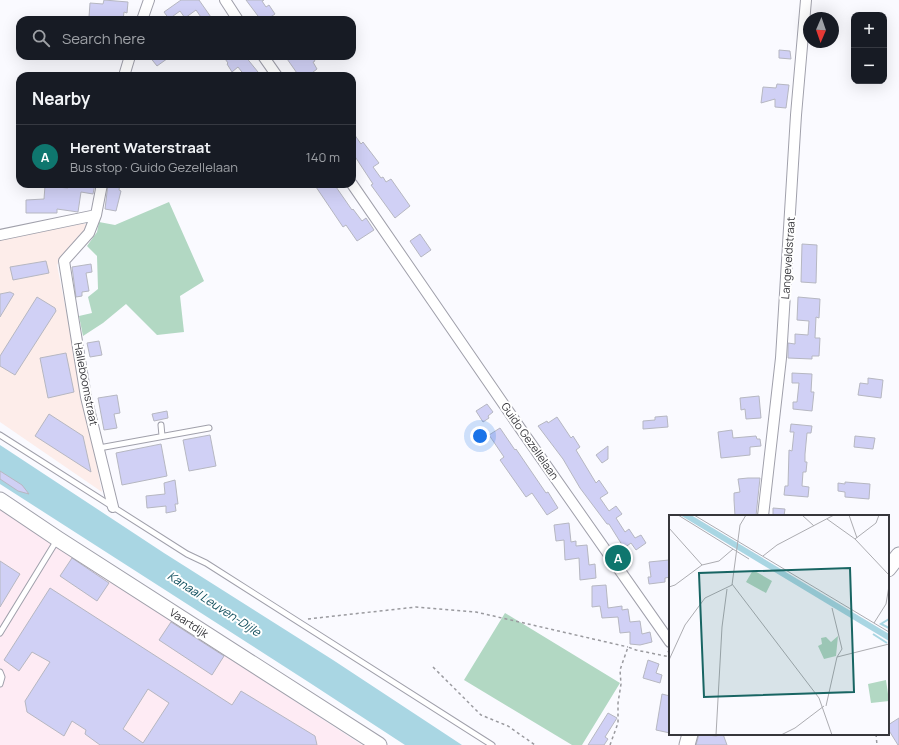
<!DOCTYPE html>
<html lang="en">
<head>
<meta charset="utf-8">
<style>
  :root { --surface:#171b24; --page:#20242c; --text:#f1f3f6; --muted:#9ea1a6; --line:#363941; --accent:#0f766e }
  body { margin:0; font-family:Manrope,sans-serif; background:var(--page); color:var(--text) }
  .controls { position:absolute; right:12px; top:12px; display:grid; overflow:hidden; border-radius:8px; box-shadow:0 4px 16px #0002 }
  .controls button { width:36px; height:36px; display:grid; place-items:center; padding:0; border:0; border-bottom:1px solid var(--line); background:var(--surface); color:var(--text); font:20px sans-serif }
  .compass { position:absolute; left:803px; top:12px; width:36px; height:36px; border-radius:50%; background:var(--surface); box-shadow:0 4px 16px #0002; rotate:182deg }
  .you { position:absolute; left:480px; top:436px; width:14px; height:14px; margin:-10px; border:3px solid #fff; border-radius:50%; background:#1a73e8; box-shadow:0 0 0 6px #1a73e833 }
  .badge { display:grid; place-items:center; width:26px; height:26px; border-radius:50%; background:var(--accent); color:#fff; font-size:13px; font-weight:700 }
  .pin { position:absolute; translate:-50% -50%; border:2px solid #fff; box-shadow:0 1px 4px #0006 }
  .list { margin:0; padding:0; list-style:none }
  h2 { display:flex; justify-content:space-between; align-items:center; height:52px; margin:0; padding:0 16px; font-size:17px }
  h2 small { font-size:13px; font-weight:400; color:var(--muted) }
  .list li { display:grid; grid-template-columns:26px 1fr auto; gap:12px; align-items:center; box-sizing:border-box; height:64px; padding:0 16px; border-top:1px solid var(--line) }
  .list b { display:block; font-size:15px; white-space:nowrap }
  .list p { margin:0; font-size:13px; white-space:nowrap; color:var(--muted) }
  .list em { font-size:13px; font-style:normal; color:var(--muted) }
  .icon { flex:none; width:22px; height:22px; fill:none; stroke:currentColor; stroke-width:2; stroke-linecap:round; stroke-linejoin:round }
  .map { position:relative; flex:none; width:899px; height:745px; overflow:hidden }
  .search { position:absolute; background:var(--surface); box-shadow:0 4px 16px #0002; left:16px; top:16px; width:340px; height:44px; display:flex; align-items:center; gap:10px; box-sizing:border-box; padding:0 14px; border-radius:12px; color:var(--muted); font-size:15px }
  .panel { position:absolute; background:var(--surface); box-shadow:0 4px 16px #0002; left:16px; top:72px; width:340px; height:116px; border-radius:12px }
  .map>svg:first-child { display:block }
  .commercial { fill:#feebf4 }
  .industrial { fill:#fdedea }
  .green { fill:#b2d8c3 }
  .water { fill:#a9d6e3 }
  .building { fill:#d0d0f5; stroke:#b6b7c1; fill-rule:evenodd }
  .lines { fill:none; stroke-linecap:round; stroke-linejoin:round }
  .lane-casing { stroke:#a0a0ab; stroke-width:7 }
  .street-casing { stroke:#a0a0ab; stroke-width:12 }
  .secondary-casing { stroke:#a0a0ab; stroke-width:17 }
  .path { stroke:#9a9a9f; stroke-width:1.5; stroke-dasharray:3 3; stroke-linecap:butt }
  .lane { stroke:#fff; stroke-width:5 }
  .street { stroke:#fff; stroke-width:10 }
  .secondary { stroke:#fff; stroke-width:15 }
  .labels { text-anchor:middle; stroke-width:4; stroke-linejoin:round; paint-order:stroke }
  .street-label { font-size:11px; fill:#36363b; stroke:#fff }
  .water-label { font-size:12px; font-style:italic; fill:#114f5d; stroke:#fff }
  .inset-river { fill:none; stroke:#a9d6e3; stroke-width:2 }
  .inset-road { fill:none; stroke:#acacb1; stroke-width:1 }
  .view { fill:#186563; fill-opacity:0.15; stroke:#186563; stroke-width:2 }
  .inset-edge { fill:none; stroke:#36363b; stroke-width:2 }
</style>
</head>
<body>
<div class="map">
<svg width="899" height="745" viewBox="0 0 899 745">
  <rect width="100%" height="100%" fill="#fafaff"/>
  <path class="commercial" d="M0,509L45,538L362,745H0Z"/>
  <path class="industrial" d="M81,224H87L89,229L61,258L57,265L102,492L0,422V240Z"/>
  <path class="green" d="M169,202L204,281L180,296L184,332L157,335L126,304L103,323L83,336L79,316L92,313L88,297L98,289L97,256L87,246L97,232L99,222L115,225Z
    M505,613L620,683L582,745H572L464,680Z"/>
  <path class="water" d="M0,445L164,553L333,660L462,745H405L310,683L0,484Z"/>
  <path class="building" d="M104,0L128,2L127,13L124,12L123,20H110L89,17L90,3L103,4Z
    M181,0H199L213,20H203L196,10L185,18L180,11L169,19L164,12Z
    M246,0H264L262,1L266,7L269,5L275,14L266,20H261Z
    M779,50L790,51L791,59L779,58Z
    M149,56H171L157,66Z
    M223,56H245L258,72L253,76H245L238,67L232,72L227,64L228,63Z
    M285,56H312L315,61L313,62L317,69L308,76H299Z
    M777,84L789,85L786,108L775,107V99L761,103L763,87L776,88Z
    M352,131L361,144L363,142L379,163L373,167L381,178L383,177L386,182L391,179L410,206L395,218L371,185L373,184L352,152Z
    M68,184H95L93,194L81,192L78,212L57,209V213H26V200L44,199L45,186L68,188Z
    M108,184H120L119,190L121,191L116,211L105,209Z
    M314,184H334L352,210L353,209L362,221L366,218L374,230L357,241L346,225L343,227Z
    M420,234L431,250L421,257L410,241Z
    M802,244L817,245L816,283L801,282Z
    M46,261L49,273L13,280L10,267Z
    M91,264L92,272L86,273L89,291L82,292V296L76,297L72,267Z
    M10,292L14,294L0,317V294Z
    M37,297L55,308L56,311L15,375L0,366V356Z
    M798,297L820,299L819,318L816,317L815,338H820L819,356H812V359L788,358V343L795,344V334L808,335L809,321L797,320Z
    M99,341L102,355L90,357L87,343Z
    M66,353L74,392L48,398L40,358Z
    M792,373L812,374L811,392H814L812,411L793,409V402H797L799,383H792Z
    M868,378L883,380L881,398L858,395L860,383L868,384Z
    M117,395L120,413L114,414L117,428L104,430L98,398Z
    M759,396L761,418L746,419L745,409L741,410L740,398Z
    M487,404L493,412L488,416L489,418L483,422L476,411Z
    M167,411L168,418L154,421L152,414Z
    M49,414L83,436L91,472L35,436Z
    M667,416L668,427L643,429V421L655,420V417Z
    M557,417L571,438L573,436L580,447L576,450L596,483L599,480L608,493L600,498L609,511L616,506L622,514L616,518L625,532L629,529L635,538L641,535L646,543L636,550L631,543L624,548L609,524H607L580,488L563,459L538,426L547,421L548,423Z
    M791,424L812,426L811,433H807L805,454V462H807L806,472H803L802,486L809,487L808,497L784,495L785,486H788L789,450L792,451L794,432H790Z
    M500,428L515,450L516,449L546,493L548,492L558,508L547,515L532,493L526,497L500,460L504,457L489,435Z
    M732,430L733,438L756,436L757,439H760L761,446L750,447V455L721,458L718,432Z
    M210,435L216,466L189,471L183,440Z
    M855,436L875,438L873,449L854,447Z
    M161,444L167,476L122,485L116,453Z
    M608,446V459L602,463L596,455Z
    M0,471L22,485L29,494L18,491L0,479Z
    M748,478H760L756,516H735L734,500V493L740,492L738,479Z
    M175,480L178,504H175L176,511L166,513V506L147,508L146,496L165,494L164,483Z
    M845,482L870,484L869,499L845,497V492L838,491V483L845,484Z
    M773,508L785,509L784,516H773Z
    M569,523L571,542L576,541V546L587,545L589,565L595,564L596,578L580,580L579,558L565,560L564,540L556,541L554,525Z
    M72,558L109,583L97,601L60,576Z
    M669,560L670,577L665,578V582L649,584L648,577H651L649,562Z
    M0,561L20,574L0,607Z
    M606,585L608,608L622,606V610L628,609L630,622L640,621L642,634L650,632L652,642L640,645L630,644V632L620,633L618,617L602,618L600,606L592,607V586Z
    M50,588L232,705L241,691L315,736L317,745H100L85,734L86,730L72,721L64,736L27,712L25,701L50,662L32,652L19,671L4,660ZM148,689L169,703L143,743L123,729Z
    M171,622L224,656L212,675L159,640Z
    M648,660L659,664L656,673L662,675L660,683L643,678Z
    M662,694L670,696V733L656,730Z
    M608,713L617,718L605,737L608,739L604,745H588Z
    M899,718V745H898L888,729V725Z
    M699,734L716,736L723,734L727,745H696Z"/>
  <g class="lines">
    <g class="lane-casing">
      <path id="lane" d="M161,425L162,436
        M0,435L187,554L206,563L492,745
        M99,448L209,428
        M0,633L57,540
        M0,672L2,677L0,684"/>
    </g>
    <g class="street-casing">
      <path id="street" d="M225,0L238,20
        M142,20L149,0
        M263,56L277,76
        M124,76L130,56
        M102,184L96,215L89,233L64,261L86,397L113,507
        M352,184L520,428L670,642
        M0,235L96,215
        M763,516L781,358L796,115L806,0"/>
    </g>
    <g class="secondary-casing">
      <path id="secondary" d="M0,500L58,539L379,745
        M888,569L899,555
        M687,745L690,734"/>
    </g>
    <path class="path" d="M308,619L416,607L476,612L628,647
      M668,651L670,655
      M433,667L481,715L508,726L535,745
      M876,734L877,745
      M610,745L618,723V703L621,684L620,670L628,647L636,650L670,657"/>
    <use href="#lane" class="lane"/>
    <use href="#street" class="street"/>
    <use href="#secondary" class="secondary"/>
  </g>
  <g class="labels">
    <g class="street-label">
      <text transform="translate(788 258) rotate(-86)" y="4">Langeveldstraat</text>
      <text transform="translate(86 384) rotate(79)" y="4">Halleboomstraat</text>
      <text transform="translate(530 441) rotate(55)" y="4">Guido Gezellelaan</text>
      <text transform="translate(189 623) rotate(33)" y="4">Vaartdijk</text>
    </g>
    <g class="water-label">
      <text transform="translate(214 604) rotate(33)" y="4">Kanaal Leuven-Dijle</text>
    </g>
  </g>
  <g transform="translate(669 515)">
    <rect width="220" height="220" fill="#fafaff"/>
    <path d="M84,55L103,66L97,78L77,67ZM169,121L167,141L155,144L149,131L153,129L152,123L157,122L162,127ZM217,165L220,186L202,188L199,169Z" fill="#b2d8c3"/>
    <path d="M11,0H22L220,119V126Z" fill="#a9d6e3"/>
    <path class="inset-river" d="M220,104L212,109L220,113M204,119L218,128"/>
    <path class="inset-road" d="M9,0L80,44M25,0L220,117M133,0L145,11M180,0L188,23M158,4L186,24L219,59M0,13L33,50L50,46L64,34M186,24L207,8L210,0M94,41L108,30L165,0M63,69L150,183L163,220M0,72L6,70L33,50M205,108L217,89L220,71M168,142L220,129M0,145L16,110L36,83L63,70L71,10L77,0M157,191L168,142L173,134L163,93M47,220L53,112L58,74M112,220L126,213L155,191"/>
    <path class="view" d="M181,53L185,177L35,182L30,58Z"/>
    <rect width="220" height="220" class="inset-edge"/>
  </g>
</svg>
<div class="controls">
<button>+</button>
<button>−</button>
</div>
<svg class="compass" viewBox="-18 -18 36 36"><path d="M0-13l5 13h-10z" fill="#e53935"/><path d="M0 13l5-13h-10z" fill="#9ea1a6"/></svg>
<div class="you"></div>
<div class="pin badge" style="left:618px;top:558px">A</div>
<div class="search"><svg class="icon" aria-label="search" viewBox="0 0 24 24"><circle cx="10" cy="10" r="6"/><path d="M15 15l6 6"/></svg>Search here</div>
<section class="panel">
<h2>Nearby<small></small></h2>
<ul class="list">
<li><span class="badge">A</span><div><b>Herent Waterstraat</b><p>Bus stop · Guido Gezellelaan</p></div><em>140 m</em></li>
</ul>
</section>
</div>
</body>
</html>
